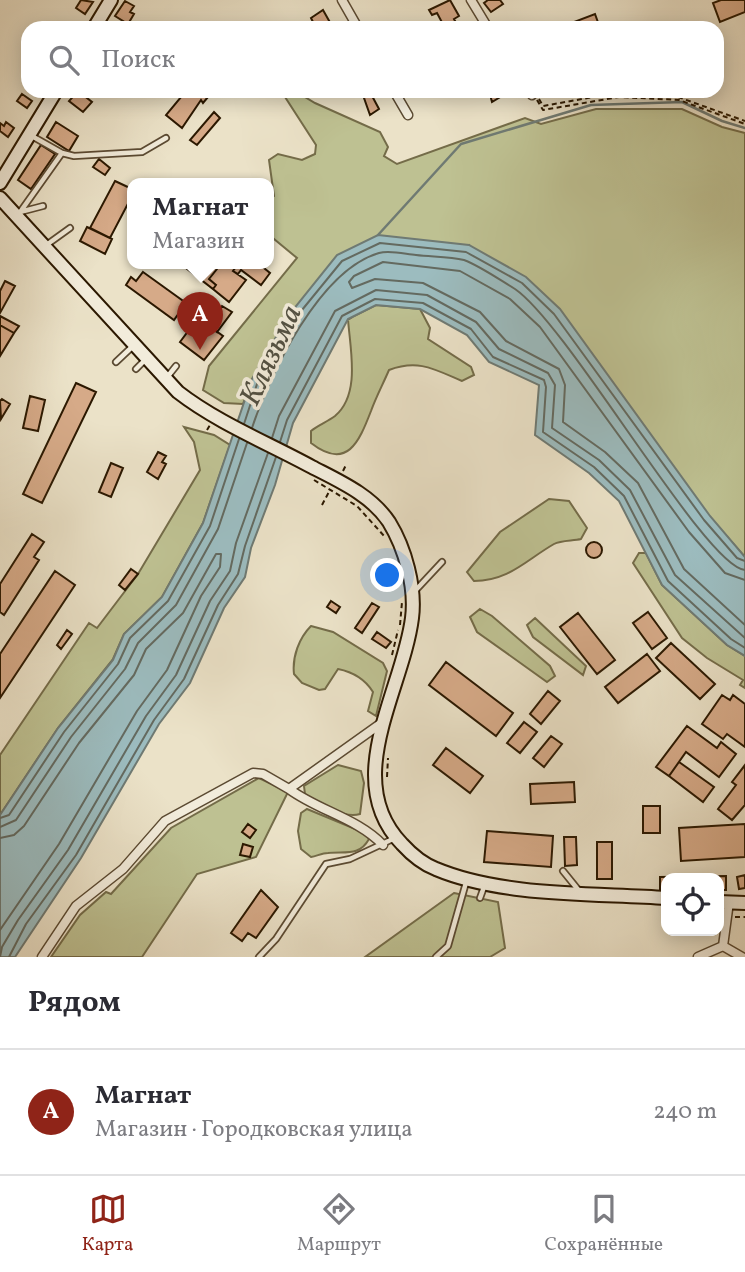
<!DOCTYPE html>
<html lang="ru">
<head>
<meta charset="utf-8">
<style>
  :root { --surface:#fff; --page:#f7f7f7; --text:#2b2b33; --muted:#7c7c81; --line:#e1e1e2; --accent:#8f2418 }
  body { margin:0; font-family:Vollkorn,serif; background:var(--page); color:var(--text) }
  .controls { position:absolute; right:21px; bottom:21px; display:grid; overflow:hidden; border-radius:14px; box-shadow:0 4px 18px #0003 }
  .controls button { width:63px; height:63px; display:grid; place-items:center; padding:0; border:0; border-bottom:2px solid var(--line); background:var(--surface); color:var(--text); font:35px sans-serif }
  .you { position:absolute; left:388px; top:576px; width:24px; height:24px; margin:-18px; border:5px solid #fff; border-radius:50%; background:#1a73e8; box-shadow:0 0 0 10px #1a73e833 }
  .badge { display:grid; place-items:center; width:46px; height:46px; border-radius:50%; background:var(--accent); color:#fff; font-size:23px; font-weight:700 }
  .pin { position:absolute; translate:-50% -58px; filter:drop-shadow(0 2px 4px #0008) }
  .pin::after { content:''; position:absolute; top:37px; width:24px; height:21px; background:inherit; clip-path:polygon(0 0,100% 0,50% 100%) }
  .popup { position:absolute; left:127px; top:178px; width:147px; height:91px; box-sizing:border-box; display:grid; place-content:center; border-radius:14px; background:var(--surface); filter:drop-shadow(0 2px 5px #0005); font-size:23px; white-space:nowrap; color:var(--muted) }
  .popup b { font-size:26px; color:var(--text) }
  .popup::after { content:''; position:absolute; left:50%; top:100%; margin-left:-14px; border:14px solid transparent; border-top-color:var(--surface) }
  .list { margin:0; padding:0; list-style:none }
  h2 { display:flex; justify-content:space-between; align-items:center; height:91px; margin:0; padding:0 28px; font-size:30px }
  h2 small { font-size:23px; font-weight:400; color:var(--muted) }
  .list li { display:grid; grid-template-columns:46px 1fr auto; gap:21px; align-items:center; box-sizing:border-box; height:126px; padding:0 28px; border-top:2px solid var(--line) }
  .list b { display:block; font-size:26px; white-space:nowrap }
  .list p { margin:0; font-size:23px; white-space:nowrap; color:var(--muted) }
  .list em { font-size:23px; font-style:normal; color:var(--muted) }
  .icon { flex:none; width:38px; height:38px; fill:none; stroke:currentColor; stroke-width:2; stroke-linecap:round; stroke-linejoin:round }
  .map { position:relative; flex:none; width:745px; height:957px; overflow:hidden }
  .search { position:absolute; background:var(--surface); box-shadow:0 4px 18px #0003; left:21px; right:21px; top:21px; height:77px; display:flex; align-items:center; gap:18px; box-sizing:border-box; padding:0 24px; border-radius:21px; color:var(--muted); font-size:26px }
  .sheet { height:217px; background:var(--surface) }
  nav { display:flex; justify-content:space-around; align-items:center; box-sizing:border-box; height:98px; border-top:2px solid var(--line); background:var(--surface); font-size:19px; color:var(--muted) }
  nav a { display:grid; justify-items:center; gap:4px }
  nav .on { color:var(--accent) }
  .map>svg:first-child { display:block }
  .green { fill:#bec192; stroke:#746c49; stroke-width:2 }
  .water { fill:#9cbcbf; stroke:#6f7a73; stroke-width:2 }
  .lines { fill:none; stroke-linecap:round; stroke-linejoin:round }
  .shore { stroke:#646a60; stroke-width:2 }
  .stream { stroke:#6f7a73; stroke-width:2.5 }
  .building { fill:#d6aa88; stroke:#2b1800; stroke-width:2 }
  .lane-casing { stroke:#5b4a32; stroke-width:8 }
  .street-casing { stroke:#5b4a32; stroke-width:11 }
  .secondary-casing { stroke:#2b1800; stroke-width:16 }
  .path { stroke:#2b1800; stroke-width:2; stroke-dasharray:5 3.5; stroke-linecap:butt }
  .lane { stroke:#f2ecdb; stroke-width:4.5 }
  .street { stroke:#f2ecdb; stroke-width:8 }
  .secondary { stroke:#f2ecdb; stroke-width:12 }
  .labels { text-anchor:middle; stroke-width:7; stroke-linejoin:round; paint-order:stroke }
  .water-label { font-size:30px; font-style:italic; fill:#535143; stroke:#f2ecdb }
</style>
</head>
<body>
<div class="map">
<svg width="745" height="957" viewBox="0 0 745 957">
  <rect width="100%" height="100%" fill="#ebe2c8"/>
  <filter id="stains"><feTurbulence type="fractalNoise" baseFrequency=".00286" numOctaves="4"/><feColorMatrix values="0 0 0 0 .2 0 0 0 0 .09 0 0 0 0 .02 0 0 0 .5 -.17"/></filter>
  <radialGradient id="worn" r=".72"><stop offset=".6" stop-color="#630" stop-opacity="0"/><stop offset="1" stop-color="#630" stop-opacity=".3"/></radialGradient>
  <path class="green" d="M275,91H295L315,103L380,132L388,147L384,156L397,164L525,118L541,124L596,109H682L722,127L745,133V557L469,245L252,379L243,404L224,403L203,390L209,366L297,258L268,234V200L274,196L269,160L278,154L302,160L315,154L316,145L285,97Z
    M376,305L420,309L430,328L428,339L471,367L474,375L462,381C434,369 418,359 389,370C383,384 376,397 371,411C359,442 347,471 311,443V431C318,425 327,422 335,416C361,394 350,349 348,319Z
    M184,427L214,435L230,445L203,523L162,597L124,634L113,659L58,728L0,815V755L89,623L97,628L138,574L200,470L194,442Z
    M549,499L569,501L587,528L581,539C573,541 561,540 554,544C526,560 509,581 474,581L467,572L500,532Z
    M639,553H646L662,585L727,645L745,656V688L740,685L743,680L707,658L682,638L633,563Z
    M480,609L492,616L550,666L555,676L547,682L477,632L470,617Z
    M535,618L586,666L583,675L533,637L527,625Z
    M311,626L333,632L383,663L387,671L376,716L368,711L373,692C365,679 353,672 338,669L325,689L319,690L302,683L294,674C292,657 299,638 311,626Z
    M338,765L361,771L364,783L360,814C344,819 318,803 305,794L304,786Z
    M259,778L288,792L256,857L197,874L142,957H51L80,915L106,892L111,894L171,828Z
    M307,809L365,833L369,839C359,857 345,851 328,853C322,853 317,856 311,857L301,849L298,831L301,813Z
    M454,893L498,902L505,948L490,957H365Z"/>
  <path class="water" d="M378,235L469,245L526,277L560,309L710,516L745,557V656L727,645L662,585L619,501L589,473L535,435L539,385L489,362L467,335L420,309L376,305L348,319L293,423L275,485L251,548L245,577L224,608L190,683L159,724L81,858L15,957H0V815L58,728L113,660L124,634L162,597L203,523L252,379L288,316L337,255Z"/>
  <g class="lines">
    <path class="shore" d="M244,424L258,381L293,321L342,261L380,243L466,252L522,283L554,314L704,520L737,558L745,561
      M252,428C270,373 320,270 379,253C390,250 405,254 416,255C431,257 449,256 464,260C480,266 500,280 515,289C569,326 706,568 745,570
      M272,438L279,416L335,311L376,290L427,295L476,322L499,349L548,373L555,385L552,428L599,460L630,490L675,575L745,638
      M280,442L287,420L342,316L375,299L423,303L471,329L493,357L544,380L546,387L543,432L594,467L624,496L668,581L731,639L745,648
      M745,580L725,573L689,532L540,327L510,299L460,271L383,262L354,276L349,282L352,288L375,279L423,283L480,312L506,341L559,369L565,385L563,422L605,452L638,483L684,569L745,625
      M0,818L9,815L64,732L118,664L130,638L168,601L210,526L239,439
      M0,827L16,820L71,737L125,669L138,643L176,605L218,529L247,443
      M0,838L14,835L24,826L79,743L134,675L146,649L183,613L216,554H221L220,567L201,596L167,670L137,711L59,844L0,930
      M0,957L2,947L18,920L68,850L146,716L176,675L210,601L230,571L236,543L268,453
      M9,957L26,924L76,855L154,720L184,679L218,605L238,574L245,546L276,457"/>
    <path class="stream" d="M378,235L461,144L591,105L682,102L722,121L745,128"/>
  </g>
  <path class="building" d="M81,0L93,2L85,14L76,8Z
    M450,0L459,16L454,19L459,28H445L437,13L432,15L429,10Z
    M488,0H500L503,4L491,12L484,3Z
    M721,0H745V12L720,22L713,3Z
    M125,1L134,6L130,12L134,14L128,24L115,16Z
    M323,10L332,26L316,28L311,18Z
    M595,14L600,28H567L566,25Z
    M78,91L92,102L83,112L69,101Z
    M186,91H213L203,103L201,100L182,128L166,115Z
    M489,91H499L502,96L492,102Z
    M22,94L32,101L27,108L17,101Z
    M371,94L379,109L370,115L364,98Z
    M214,112L220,118L197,145L190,140Z
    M6,122L14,128L8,137L0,131V123L4,126Z
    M56,122L78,136L69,151L47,137Z
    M41,145L55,154L31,189L18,180Z
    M99,159L110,168L105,175L93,167Z
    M115,181L132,189V196L110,238L90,228Z
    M87,227L112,239L105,254L80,241Z
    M189,264L200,267L211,264L217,269L209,279L216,285L213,289L186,268Z
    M211,264H238L233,271L246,280L229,302L213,289L216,285L209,279L217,269Z
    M238,264H259L270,273L261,285L241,270L238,274L233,271Z
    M143,272L186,303L174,320L126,285L131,277L136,281Z
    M5,281L15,286L0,313V291Z
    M208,305L218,312L222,306L232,312L217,332L198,318Z
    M0,316L19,326L14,333L0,325Z
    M198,318L223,336L204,360L180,342Z
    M0,325L14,333L0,356Z
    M76,383L96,392L42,503L23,494Z
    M30,396L45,400L38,431L23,428Z
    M2,399L10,404L1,419L0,401Z
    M158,452L166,456L162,462L166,464L158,479L147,472Z
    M111,463L123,468L111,497L99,492Z
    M32,534L44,542L34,557L39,560L4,615L0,612V584Z
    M586 550a8 8 0 1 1 16 0a8 8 0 1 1-16 0Z
    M131,569L138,574L125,590L119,585Z
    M55,571L75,585L0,698V654Z
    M331,601L340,607L336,613L327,607Z
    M372,603L379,607L362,633L355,628Z
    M648,612L667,638L652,649L633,623Z
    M578,613L615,660L597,674L560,627Z
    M67,630L72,634L61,649L57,645Z
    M377,632L391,642L386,648L372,639Z
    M671,643L715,684L700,699L656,658Z
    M647,654L660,671L618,703L605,687Z
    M446,662L513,713L496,736L429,685Z
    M548,691L560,701L541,724L530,714Z
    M722,695L730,700L733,695L745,704V747L727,734L723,739L702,724Z
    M524,722L537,732L520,753L507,743Z
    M687,726L717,748L721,742L736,754L719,777L686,752L669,776L656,767Z
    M551,736L562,744L544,767L533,758Z
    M446,748L483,776L470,793L433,765Z
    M679,762L714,787L703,802L669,776Z
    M745,765V805L732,820L718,809L736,785L732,782Z
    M574,782L575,802L531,804L530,784Z
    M643,806H660V833H643Z
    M248,824L256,830L250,838L242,832Z
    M745,824V857L681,861L679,828Z
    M487,831L553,836L551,867L484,862Z
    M564,837H576L577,865L565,866Z
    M597,842H612V879H597Z
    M243,844L253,847L250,857L240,855Z
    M745,875V888L739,889L737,877Z
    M726,876V890H719V878H666V890H660V877Z
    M261,890L278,907L256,938L248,933L242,941L231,933Z"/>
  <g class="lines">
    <g class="lane-casing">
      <path id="lane" d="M493,28L496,26
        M30,135L62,153L74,156L142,152L166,138
        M20,212L43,206
        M18,215L62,153
        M45,246L70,228
        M116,362L133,346
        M136,369L145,360
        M168,376L176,366
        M414,592L442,562
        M563,871L580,892
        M480,898L484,887
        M259,957L276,939L326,864L350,859L395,838
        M436,957L448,946L467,879"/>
    </g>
    <g class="street-casing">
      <path id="street" d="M342,0L358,28
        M471,0L488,28
        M394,91L408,115
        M530,91L532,95
        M289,789C319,811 357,818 383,845
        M723,946L729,902
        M42,957L76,906L123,869L165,821L253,773L263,774L289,789L383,722
        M698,957L723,946L742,957"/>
    </g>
    <g class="secondary-casing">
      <path id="secondary" d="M94,28L111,0
        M0,183L56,91
        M0,198L178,392C218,423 268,443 312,467C339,481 371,495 389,522C405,548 416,587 412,618C403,690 340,780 402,844C412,855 423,864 436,869C503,897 594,893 666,898
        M719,902L745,903"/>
    </g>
    <path class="path" d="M539,99L543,106L621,92L678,97L745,121
      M537,100L543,110L619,97L679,100L745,124
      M207,430L210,425
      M343,471L346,465
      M314,480L357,506L385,537
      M322,505L330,490
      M400,625L402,602
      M392,655L398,630
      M387,777L388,758
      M735,917H745"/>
    <use href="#lane" class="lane"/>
    <use href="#street" class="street"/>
    <use href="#secondary" class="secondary"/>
  </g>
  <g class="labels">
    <g class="water-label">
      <text transform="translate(270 355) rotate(-65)" y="10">Клязьма</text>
    </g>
  </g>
  <rect width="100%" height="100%" filter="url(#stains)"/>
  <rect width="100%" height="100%" fill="url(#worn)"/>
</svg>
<div class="controls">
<button><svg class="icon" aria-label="locate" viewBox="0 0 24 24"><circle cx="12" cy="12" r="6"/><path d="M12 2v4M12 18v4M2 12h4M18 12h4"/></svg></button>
</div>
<div class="you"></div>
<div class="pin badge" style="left:200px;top:350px">A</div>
<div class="popup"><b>Магнат</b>Магазин</div>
<div class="search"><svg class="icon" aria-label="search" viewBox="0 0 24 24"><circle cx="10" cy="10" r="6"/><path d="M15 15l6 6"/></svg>Поиск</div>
</div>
<section class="sheet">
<h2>Рядом<small></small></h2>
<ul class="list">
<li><span class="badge">A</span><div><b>Магнат</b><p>Магазин · Городковская улица</p></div><em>240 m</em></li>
</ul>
</section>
<nav>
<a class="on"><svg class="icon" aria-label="map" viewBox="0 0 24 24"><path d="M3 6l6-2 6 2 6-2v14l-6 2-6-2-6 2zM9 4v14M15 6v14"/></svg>Карта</a>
<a><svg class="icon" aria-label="directions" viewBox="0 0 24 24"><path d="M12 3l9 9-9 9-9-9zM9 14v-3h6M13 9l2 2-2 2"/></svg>Маршрут</a>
<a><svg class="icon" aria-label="saved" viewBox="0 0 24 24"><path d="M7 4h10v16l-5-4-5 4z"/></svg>Сохранённые</a>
</nav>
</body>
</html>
